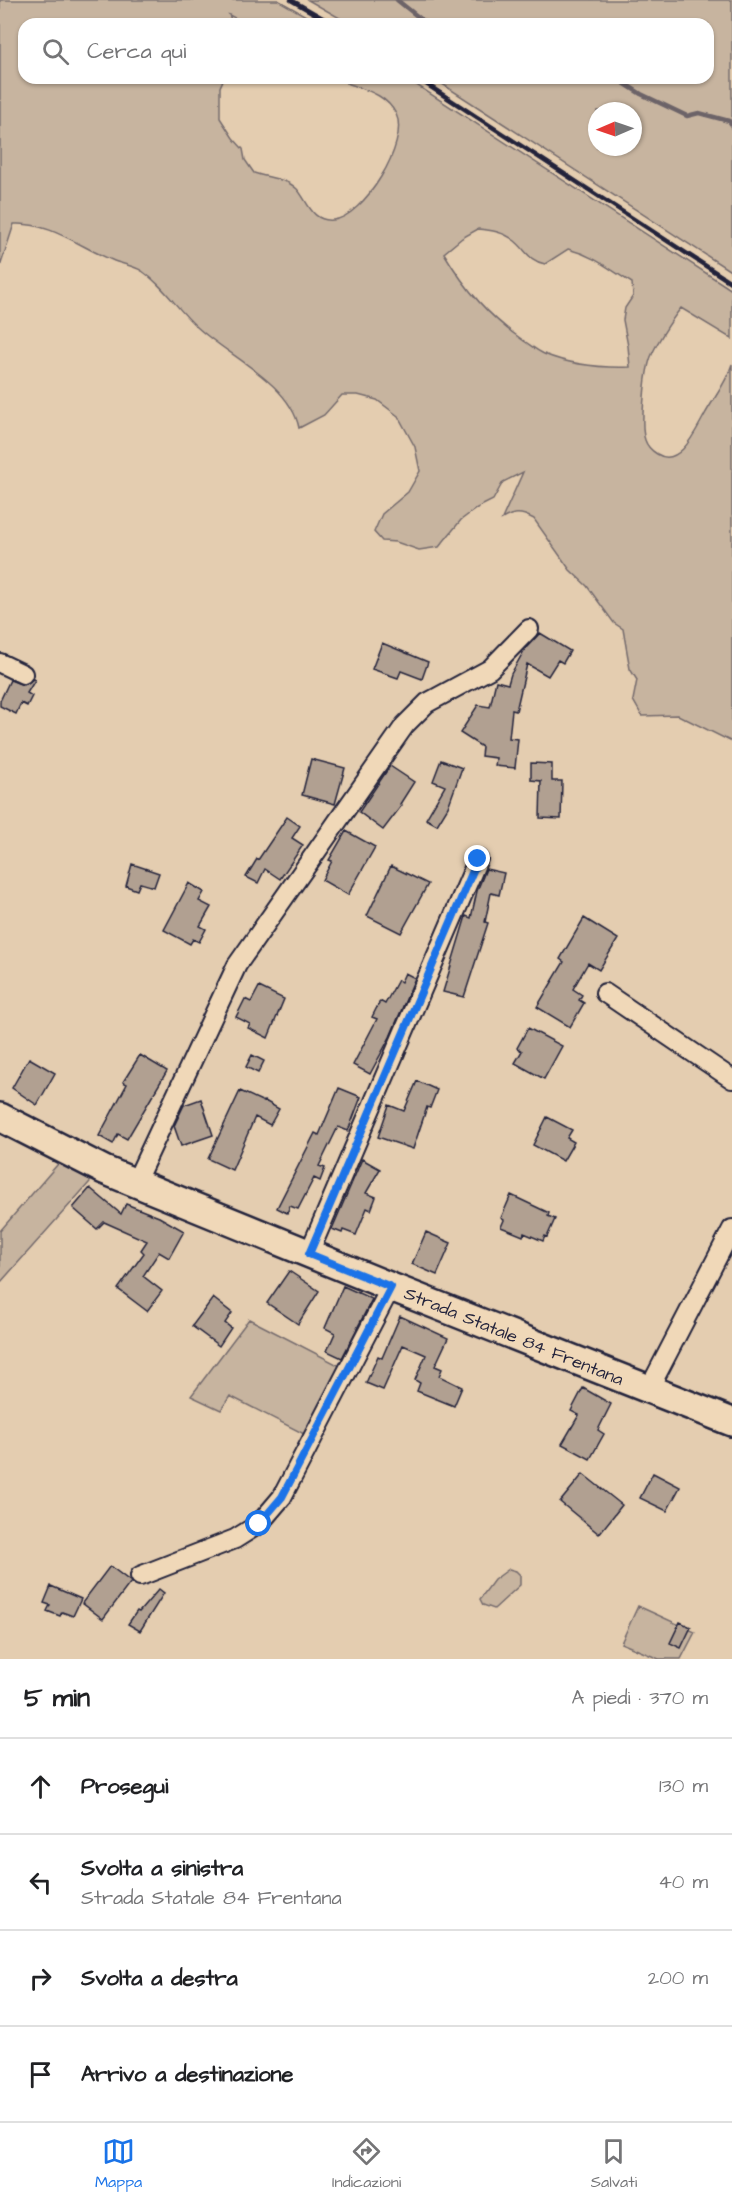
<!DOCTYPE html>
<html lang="it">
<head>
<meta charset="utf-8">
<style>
  :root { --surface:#fff; --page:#f2f2f2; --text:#202124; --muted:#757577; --line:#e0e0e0; --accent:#1a73e8 }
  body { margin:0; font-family:"Architects Daughter",sans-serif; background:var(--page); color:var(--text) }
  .compass { position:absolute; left:588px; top:102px; width:54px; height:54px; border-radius:50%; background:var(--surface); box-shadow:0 2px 4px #0004; rotate:268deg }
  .stop { position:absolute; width:18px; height:18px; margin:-14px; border:4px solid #1a73e8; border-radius:50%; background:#fff }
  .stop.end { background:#1a73e8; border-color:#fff; box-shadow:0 2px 6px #0008 }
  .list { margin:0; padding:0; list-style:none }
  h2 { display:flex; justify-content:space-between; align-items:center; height:78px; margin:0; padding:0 24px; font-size:26px }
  h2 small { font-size:20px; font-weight:400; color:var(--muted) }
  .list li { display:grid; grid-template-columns:39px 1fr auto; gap:18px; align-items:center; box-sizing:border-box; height:96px; padding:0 24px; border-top:2px solid var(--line) }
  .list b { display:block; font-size:22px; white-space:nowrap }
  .list p { margin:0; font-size:20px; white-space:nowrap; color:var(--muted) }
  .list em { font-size:20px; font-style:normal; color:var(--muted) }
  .icon { flex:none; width:33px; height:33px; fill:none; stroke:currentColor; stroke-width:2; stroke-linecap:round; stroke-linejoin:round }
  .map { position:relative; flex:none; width:732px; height:1659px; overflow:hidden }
  .search { position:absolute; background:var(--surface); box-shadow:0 2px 4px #0004; left:18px; right:18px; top:18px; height:66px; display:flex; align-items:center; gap:15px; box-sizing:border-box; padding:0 21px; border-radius:18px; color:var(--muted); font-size:22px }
  .sheet { height:462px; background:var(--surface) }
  nav { display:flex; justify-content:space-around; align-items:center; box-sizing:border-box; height:84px; border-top:2px solid var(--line); background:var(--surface); font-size:16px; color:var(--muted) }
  nav a { display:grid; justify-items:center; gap:3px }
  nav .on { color:var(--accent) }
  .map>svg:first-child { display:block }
  .green { fill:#c7b49f; stroke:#746b6d; stroke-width:1.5; fill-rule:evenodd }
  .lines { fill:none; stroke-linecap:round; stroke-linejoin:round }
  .stream { stroke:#6c6368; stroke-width:4.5 }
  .building { fill:#b1a091; stroke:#22223b; stroke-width:1.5 }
  .street-casing { stroke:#22223b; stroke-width:22 }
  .primary-casing { stroke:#22223b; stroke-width:32 }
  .street { stroke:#f0d8b8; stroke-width:18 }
  .primary { stroke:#f0d8b8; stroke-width:27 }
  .rail { stroke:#22223b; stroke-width:4.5 }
  .route { stroke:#1a73e8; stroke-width:8 }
  .labels { text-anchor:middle; stroke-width:4.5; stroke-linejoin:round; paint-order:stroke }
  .street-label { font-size:18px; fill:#22223b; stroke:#f0d8b8 }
</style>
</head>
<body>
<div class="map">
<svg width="732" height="1659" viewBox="0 0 732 1659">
  <rect width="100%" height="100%" fill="#e4cdb0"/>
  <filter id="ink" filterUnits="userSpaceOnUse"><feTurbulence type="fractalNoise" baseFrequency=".0167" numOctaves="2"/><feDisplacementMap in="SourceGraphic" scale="12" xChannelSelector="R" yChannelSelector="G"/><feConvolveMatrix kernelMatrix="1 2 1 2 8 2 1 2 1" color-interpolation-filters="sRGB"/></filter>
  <g filter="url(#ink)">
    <path class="green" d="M0,0H278L320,24H246L229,15L233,24H24V78H224L220,87V118L233,138L243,149L245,160L254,173C268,178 286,178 297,189C308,201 311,222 333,220C363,218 410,142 396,114C386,94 365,90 347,83L350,78H406L732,290V339L681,308C672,319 652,349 649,363C645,378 640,426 645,440C647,446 652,451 657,454C679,468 695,432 704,416C713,399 726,384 732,364V742L678,715L642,716L633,700L637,680L630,669L623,629L614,623L587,586L570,570L534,519C521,512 514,512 502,519L523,472L503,482L493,500L477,508L461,520L439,547L419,550L396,542L382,541L374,532L382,514L408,492L420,471L415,447L398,416L377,400L358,395H342L324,415L299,428C290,383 228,356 197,327C177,309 164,286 142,271C134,266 121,264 112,260C80,247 50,222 14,224L0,267ZM478,229C491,230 504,232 515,241C526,250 529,261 545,264L568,249C595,256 609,269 632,283L633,296L625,308L623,320L628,346L630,367C600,368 571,365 544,354C537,351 530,345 524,341C489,317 466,290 444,253L462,238Z
      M308,0H732V272L433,78H708V24H350ZM597,111H633V147H597Z
      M64,1157L97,1174L0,1283V1231Z
      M249,1319L344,1368L308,1436L230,1396L221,1410L191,1396Z
      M509,1569L516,1571L520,1575V1585L494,1609L483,1605L480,1599L494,1580Z
      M638,1606L695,1632L681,1659H659L621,1643Z"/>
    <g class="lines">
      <path class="stream" d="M397,0L427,24
        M616,78L641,94L687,116L699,113L729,121L732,125"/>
    </g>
    <path class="building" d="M540,633L570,651L563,663L558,660L548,676L527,664L516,711L512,710L509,738L518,739L515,768L495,766L496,758L481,756L482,747L460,733L478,705L490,707L496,681L508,684L511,674L525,649Z
      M382,643L428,662L422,679L401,671L398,678L372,669Z
      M33,679L35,680L27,693L32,696L27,706L21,703L16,714L0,706V701L10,680L23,685Z
      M311,759L345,768L335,804L302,795Z
      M441,760L462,768L448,807L437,825L426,819L445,786L433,781Z
      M531,763L552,764V781H562L561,819L540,818L541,781L531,780Z
      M390,766L414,782L400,804L402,805L383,830L359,812Z
      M287,817L300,826L292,838L303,845L280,879L265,869L258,883L246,877L257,859L258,860Z
      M346,831L375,847L348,895L322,880L332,861L329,860Z
      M132,864L159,873L154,887L140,883L137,890L126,886Z
      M391,866L428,884L401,933L367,916Z
      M486,869L504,873L499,895L491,893L485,922L488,923L464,997L443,992L466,916L471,918L477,891Z
      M189,883L204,892L199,901L211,907L200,926L206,929L199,942L193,939L190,944L164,930Z
      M584,918L618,939L599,970L588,963L573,989L582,995L579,1000L584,1003L570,1027L537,1007L564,962L560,959Z
      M405,973L415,978L390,1037L370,1074L353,1065L377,1019L372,1017L380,1001L385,1004L398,980L401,982Z
      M259,987L284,999L268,1038L248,1028L250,1024L236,1017L245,999L251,1002Z
      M528,1028L562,1046L544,1079L515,1063L522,1051L517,1048Z
      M140,1055L167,1071L127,1139L118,1134L113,1144L99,1136L127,1084L123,1082Z
      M252,1055L264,1061L258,1073L246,1067Z
      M29,1058L55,1073L37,1105L12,1088Z
      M417,1081L437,1090L430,1108L427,1107L413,1149L378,1137L389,1105L404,1111Z
      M339,1088L361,1097L348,1131L338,1127L319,1166L325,1168L320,1181L314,1178L298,1209L290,1206L287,1213L277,1208L315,1133L319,1135Z
      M240,1091L264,1102L265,1101L279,1109L270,1125L255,1117L232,1170L208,1159Z
      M201,1099L213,1135L181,1146L174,1126L184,1105Z
      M547,1117L572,1130L567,1138L574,1142L563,1161L533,1145Z
      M362,1159L380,1169L366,1193L376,1197L371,1210L367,1208L356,1235L343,1230L342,1233L332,1229Z
      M90,1188L121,1214L126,1204L159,1217L184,1231L169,1258L159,1252L143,1276L162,1291L147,1311L118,1289L144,1253L141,1250L147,1241L104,1222L97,1229L73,1208Z
      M511,1195L549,1213L548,1216L555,1219L547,1237L545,1236L543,1241L524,1233L523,1236L501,1227L504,1220L501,1218Z
      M426,1232L451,1243L437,1275L412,1264Z
      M289,1271L319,1291L298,1324L267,1303Z
      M343,1286L372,1299L342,1358L327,1351L335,1333L325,1328Z
      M213,1298L232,1313L225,1323L231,1328L219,1346L192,1326Z
      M400,1316L448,1338L435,1366L442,1369L439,1376L462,1387L454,1406L417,1391L420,1383L415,1380L426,1355L403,1345L383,1390L366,1383L378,1356L382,1358Z
      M583,1388L611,1404L598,1430L604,1434L590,1459L562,1444L579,1415L571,1411Z
      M653,1473L680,1487L667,1511L640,1498Z
      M583,1474L622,1505L599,1534L560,1502Z
      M110,1566L131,1582L103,1619L82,1603Z
      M51,1586L81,1599L73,1616L62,1612L60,1616L47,1611L50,1605L44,1603Z
      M159,1589L164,1593L140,1631L128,1624L137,1611L139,1612Z
      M680,1622L691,1627L681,1648L670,1643Z"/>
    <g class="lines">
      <g class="street-casing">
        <path id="street" d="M0,663L23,674
          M605,993L732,1079
          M135,1183L237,965L405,725L427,703L490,669L529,629
          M309,1253L478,859
          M649,1389L732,1229
          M140,1576L235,1539L259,1524L282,1497L391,1287"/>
      </g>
      <g class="primary-casing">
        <path id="primary" d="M0,1117L104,1170L391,1287L732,1422"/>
      </g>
      <use href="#street" class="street"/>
      <use href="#primary" class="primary"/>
      <path class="rail" d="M291,0L333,24
        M417,78L732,283"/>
    </g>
  </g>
  <g class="lines" filter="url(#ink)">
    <path class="route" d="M259,1524L282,1497L391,1287L309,1254L478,859"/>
  </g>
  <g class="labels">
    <g class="street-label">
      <text transform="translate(514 1336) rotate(22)" y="6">Strada Statale 84 Frentana</text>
    </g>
  </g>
</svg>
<svg class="compass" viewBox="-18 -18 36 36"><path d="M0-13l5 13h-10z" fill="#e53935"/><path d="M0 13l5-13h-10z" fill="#757577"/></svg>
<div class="stop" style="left:259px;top:1524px"></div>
<div class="stop end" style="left:478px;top:859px"></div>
<div class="search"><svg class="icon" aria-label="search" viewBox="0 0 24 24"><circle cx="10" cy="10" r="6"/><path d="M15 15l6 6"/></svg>Cerca qui</div>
</div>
<section class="sheet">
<h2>5 min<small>A piedi · 370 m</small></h2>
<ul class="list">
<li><svg class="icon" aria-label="ahead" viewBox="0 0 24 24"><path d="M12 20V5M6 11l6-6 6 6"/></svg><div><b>Prosegui</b></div><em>130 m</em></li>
<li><svg class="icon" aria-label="left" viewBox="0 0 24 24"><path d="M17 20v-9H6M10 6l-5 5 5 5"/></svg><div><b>Svolta a sinistra</b><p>Strada Statale 84 Frentana</p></div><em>40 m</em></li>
<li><svg class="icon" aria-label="right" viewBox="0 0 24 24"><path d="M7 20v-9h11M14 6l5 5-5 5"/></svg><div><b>Svolta a destra</b></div><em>200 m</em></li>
<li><svg class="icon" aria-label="arrive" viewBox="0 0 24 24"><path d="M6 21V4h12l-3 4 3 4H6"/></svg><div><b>Arrivo a destinazione</b></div></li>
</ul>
</section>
<nav>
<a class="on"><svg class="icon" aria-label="map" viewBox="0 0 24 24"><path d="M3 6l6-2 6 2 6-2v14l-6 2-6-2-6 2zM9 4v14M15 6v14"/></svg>Mappa</a>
<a><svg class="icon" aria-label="directions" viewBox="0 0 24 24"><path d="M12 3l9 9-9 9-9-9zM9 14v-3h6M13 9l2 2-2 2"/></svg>Indicazioni</a>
<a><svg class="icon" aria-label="saved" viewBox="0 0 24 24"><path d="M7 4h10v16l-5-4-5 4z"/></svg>Salvati</a>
</nav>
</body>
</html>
